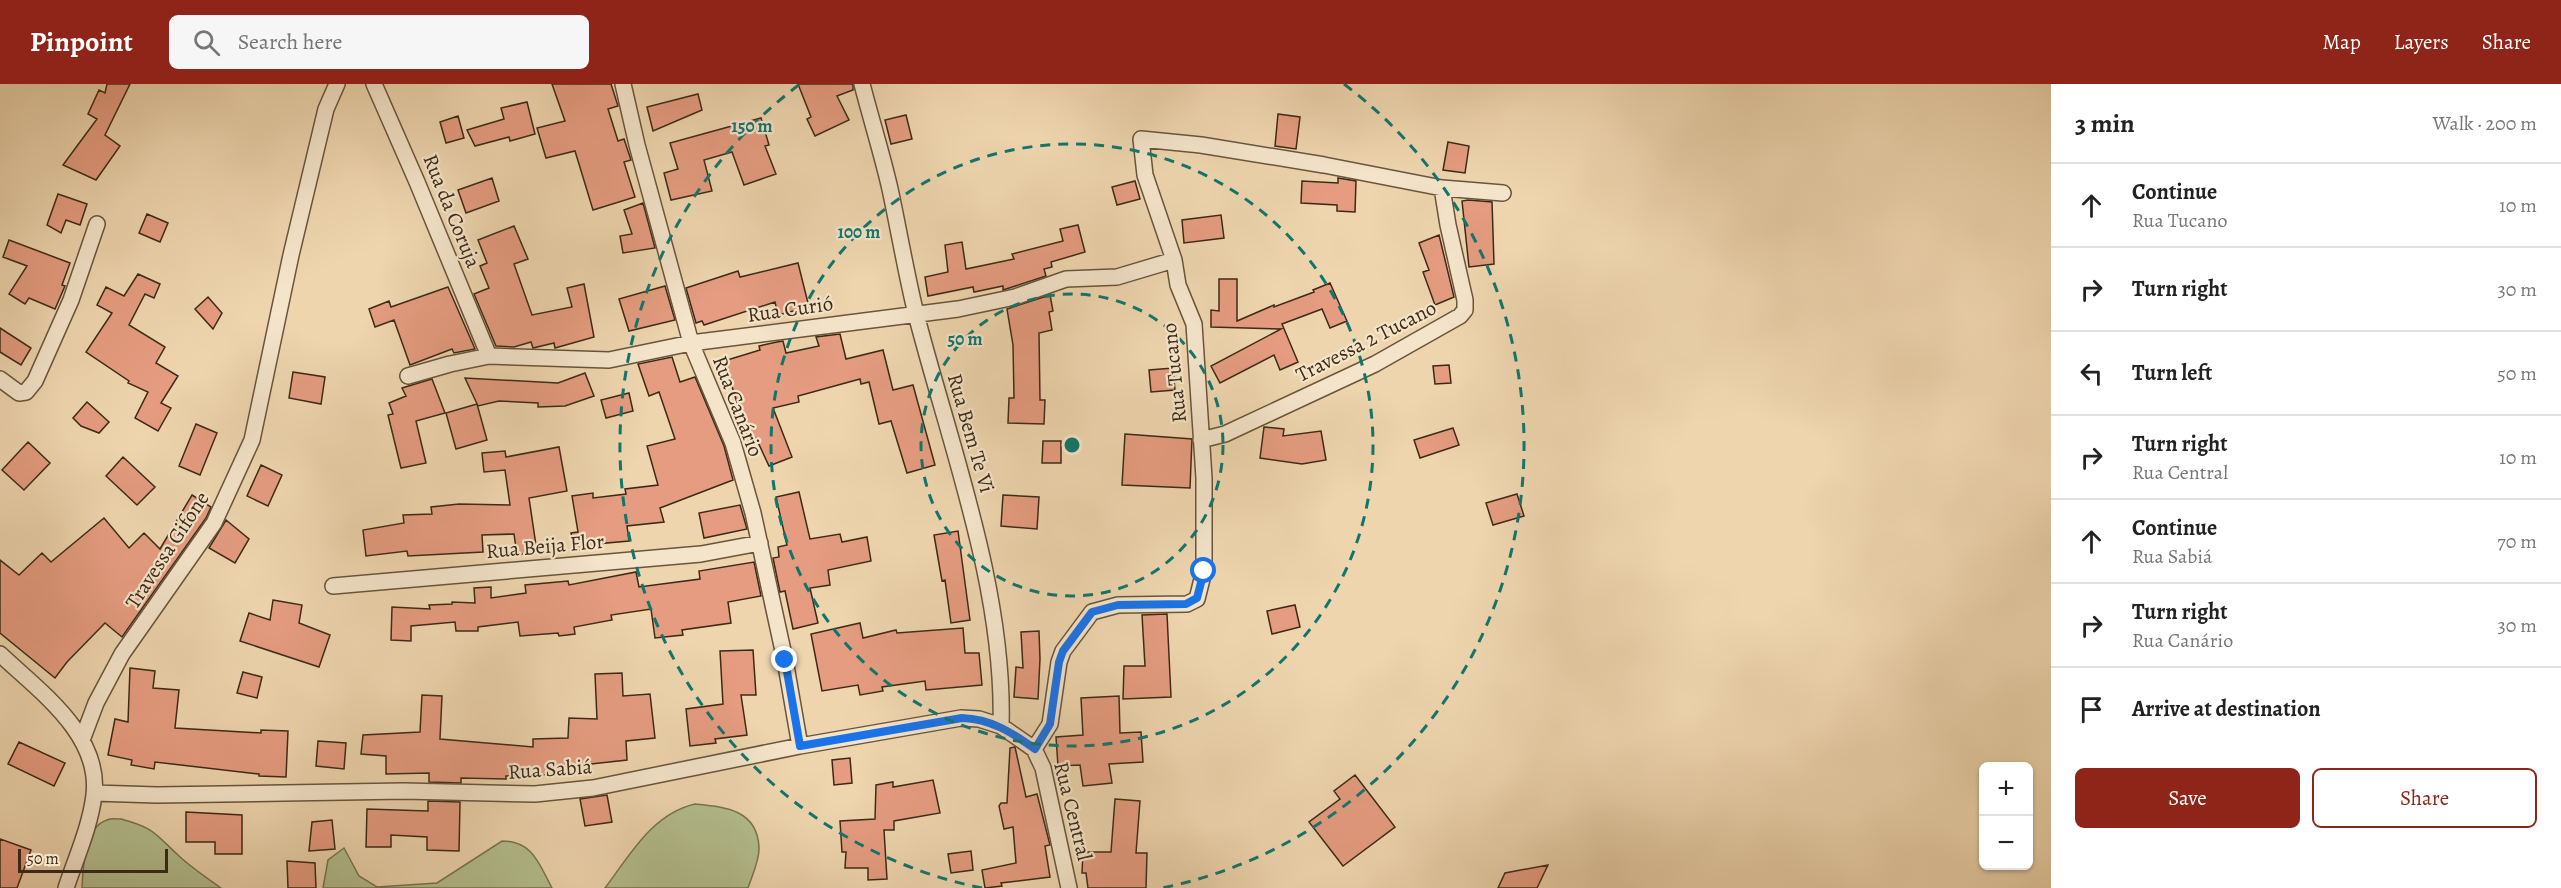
<!DOCTYPE html>
<html lang="en">
<head>
<meta charset="utf-8">
<style>
  :root { --surface:#fff; --page:#f6f6f6; --text:#222; --muted:#767676; --line:#e0e0e0; --accent:#8f2418 }
  body { margin:0; font-family:Alegreya,serif; background:var(--page); color:var(--text) }
  .controls { position:absolute; right:18px; bottom:18px; display:grid; overflow:hidden; border-radius:9px; box-shadow:0 2px 4px #0004 }
  .controls button { width:54px; height:54px; display:grid; place-items:center; padding:0; border:0; border-bottom:2px solid var(--line); background:var(--surface); color:var(--text); font:30px sans-serif }
  .scale { position:absolute; left:18px; bottom:15px; width:150px; box-sizing:border-box; padding-left:6px; border:3px solid #3c2a16; border-top:0; font-size:16px; line-height:21px; white-space:nowrap; color:#3c2a16; -webkit-text-stroke:4px #f4e4ca; paint-order:stroke }
  .stop { position:absolute; width:18px; height:18px; margin:-14px; border:4px solid #1a73e8; border-radius:50%; background:#fff }
  .stop.end { background:#1a73e8; border-color:#fff; box-shadow:0 2px 6px #0008 }
  .list { margin:0; padding:0; list-style:none }
  h2 { display:flex; justify-content:space-between; align-items:center; height:78px; margin:0; padding:0 24px; font-size:26px }
  h2 small { font-size:20px; font-weight:400; color:var(--muted) }
  .list li { display:grid; grid-template-columns:39px 1fr auto; gap:18px; align-items:center; box-sizing:border-box; height:84px; padding:0 24px; border-top:2px solid var(--line) }
  .list b { display:block; font-size:22px; white-space:nowrap }
  .list p { margin:0; font-size:20px; white-space:nowrap; color:var(--muted) }
  .list em { font-size:20px; font-style:normal; color:var(--muted) }
  .actions { display:flex; gap:12px; padding:18px 24px }
  .actions a { flex:1; padding:14px 0; border:2px solid var(--accent); border-radius:9px; text-align:center; font-size:21px; color:var(--accent) }
  .actions .main { background:var(--accent); color:#fff }
  .icon { flex:none; width:33px; height:33px; fill:none; stroke:currentColor; stroke-width:2; stroke-linecap:round; stroke-linejoin:round }
  .map { position:relative; flex:none; width:2051px; height:804px; overflow:hidden }
  header { display:flex; align-items:center; gap:36px; box-sizing:border-box; height:84px; padding:0 30px; background:var(--accent); color:#fff }
  header strong { font-size:28px }
  nav { display:flex; gap:33px; margin-inline-start:auto; font-size:21px }
  .search { width:420px; height:54px; background:var(--page); display:flex; align-items:center; gap:15px; box-sizing:border-box; padding:0 21px; border-radius:9px; color:var(--muted); font-size:22px }
  main { display:flex }
  aside { flex:1; background:var(--surface) }
  .map>svg:first-child { display:block }
  .green { fill:#b3be8e; stroke:#787452; stroke-width:1.5 }
  .building { fill:#e59c80; stroke:#3c2a16; stroke-width:1.5 }
  .lines { fill:none; stroke-linecap:round; stroke-linejoin:round }
  .minor-casing { stroke:#68553c; stroke-width:18 }
  .minor { stroke:#f4e4ca; stroke-width:15 }
  .route { stroke:#1a73e8; stroke-width:8 }
  .ring { fill:none; stroke:#0f766e; stroke-width:3; stroke-dasharray:10 8 }
  .labels { text-anchor:middle; stroke-width:4.5; stroke-linejoin:round; paint-order:stroke }
  .street-label { font-size:21px; fill:#3c2a16; stroke:#f4e4ca }
  .centre { fill:#0f766e; stroke:#f4e4ca; stroke-width:3 }
  .ring-label { font-size:18px; text-anchor:middle; font-weight:bold; fill:#0f766e; stroke:#f4e4ca; stroke-width:4.5; stroke-linejoin:round; paint-order:stroke }
</style>
</head>
<body>
<header>
<strong>Pinpoint</strong>
<div class="search"><svg class="icon" aria-label="search" viewBox="0 0 24 24"><circle cx="10" cy="10" r="6"/><path d="M15 15l6 6"/></svg>Search here</div>
<nav><a>Map</a><a>Layers</a><a>Share</a></nav>
</header>
<main>
<div class="map">
<svg width="2051" height="804" viewBox="0 0 2051 804">
  <rect width="100%" height="100%" fill="#eed5ae"/>
  <filter id="stains"><feTurbulence type="fractalNoise" baseFrequency=".00333" numOctaves="4"/><feColorMatrix values="0 0 0 0 .2 0 0 0 0 .09 0 0 0 0 .02 0 0 0 .5 -.17"/></filter>
  <radialGradient id="worn" r=".72"><stop offset=".6" stop-color="#630" stop-opacity="0"/><stop offset="1" stop-color="#630" stop-opacity=".3"/></radialGradient>
  <path class="green" d="M695,720C724,723 757,725 759,763C760,775 752,792 748,804H605C630,771 652,730 695,720Z
    M121,735C155,744 155,750 179,772C192,784 207,794 221,804H82C83,784 84,743 107,736C111,734 117,735 121,735Z
    M502,757C533,757 539,780 552,804H323L328,776L344,764L359,792L377,803L437,799Z"/>
  <path class="building" d="M107,0H130L105,51L120,62L96,96L63,81L97,35L88,30L99,6L105,9Z
    M552,0H611L618,22L608,25L618,57L624,55L631,76L624,78L635,113L593,126L575,67L546,74L537,44L565,37Z
    M798,0H853V6L837,12L849,36L815,52L807,35L811,33Z
    M698,10L702,26L653,47L647,23Z
    M527,18L535,50L510,57L509,53L475,62L467,46L504,35L501,24Z
    M1278,30L1300,33L1296,65L1275,62Z
    M906,31L912,55L891,60L885,36Z
    M458,32L464,54L446,59L440,38Z
    M761,34L769,61L765,62L776,90L744,101L732,68L704,76L712,107L671,116L664,89L678,85L670,59Z
    M1448,58L1469,62L1465,89L1443,86Z
    M492,94L499,117L466,129L458,106Z
    M1338,94L1356,97L1355,128L1337,127V121L1301,119L1302,97L1338,99Z
    M1135,97L1140,115L1117,121L1112,103Z
    M58,110L87,120L80,141L66,136L61,149L47,141Z
    M1468,116L1492,118L1494,180L1469,183L1462,117Z
    M643,119L655,164L623,169L620,152L632,150L624,126Z
    M147,130L168,139L160,158L139,149Z
    M1221,131L1224,154L1184,159L1182,136Z
    M1078,141L1085,168L1051,178L1052,183L1044,185L1046,192L1003,206V202L974,208L973,203L928,212L925,193L948,188L945,161L962,158L966,185L1014,175L1012,170L1063,157L1060,145Z
    M514,142L528,175L514,180L532,231L572,223L567,204L584,200L594,253L555,264L554,259L533,264L531,258L514,263L496,262L474,210L489,204L480,182L487,179L478,156Z
    M1439,151L1454,213L1435,221L1423,188L1429,186L1419,159Z
    M9,156L70,179L62,201L65,202L55,225L29,214L25,220L9,210L27,182L3,173Z
    M798,179L809,223L778,231L775,218L704,241L702,237L696,239L686,204L738,187L740,193Z
    M138,190L160,200L154,214L145,210L129,241L165,263L156,279L178,292L161,319L171,324L158,347L135,334L148,308L128,299L129,297L86,268L112,229L97,221L106,203L124,212Z
    M1219,195H1237V237L1274,221V223L1314,208L1313,206L1330,199L1347,237L1330,244L1322,225L1282,240L1298,278L1280,286L1274,271L1220,299L1211,282L1281,245L1211,243V226L1219,227Z
    M665,202L675,236L629,247L619,215Z
    M448,203L475,265L454,269L452,265L410,281L394,236L375,243L369,225L389,217L391,223Z
    M1050,211L1053,227L1049,228L1052,246L1039,249L1040,316H1045L1044,340L1008,339L1009,314H1014L1013,261L1007,225Z
    M208,213L222,229L213,245L195,225Z
    M0,244L31,264L21,281L0,268Z
    M840,250L846,275L883,266L893,306L913,301L935,381L907,389L891,337L879,340L869,298L861,300L860,295L798,312L799,318L773,324L792,373L769,382L756,354L749,357L724,277L760,266L759,262L777,258L783,257L786,269L819,262L816,253Z
    M672,273L680,298L695,293L724,362L733,396L660,424L664,438L627,442L629,457L596,460L597,463L575,467L571,449L578,448L572,412L593,409V414L626,410L625,405L658,401L647,362L675,355L659,308L649,312L638,280Z
    M1449,281L1451,299L1435,300L1433,282Z
    M1173,284L1175,306L1151,308L1149,286Z
    M293,288L325,293L321,320L289,314Z
    M585,289L594,312L565,322L538,323V319L499,317L478,322L465,294L558,299Z
    M432,295L445,329L416,337L426,379L401,384L388,331L393,330L389,319L406,312L402,304Z
    M629,309L633,327L606,334L601,316Z
    M87,318L109,338L99,349L81,342L73,334Z
    M477,320L487,356L456,365L446,329Z
    M196,340L217,349L200,391L179,382Z
    M1264,343L1284,345L1283,352L1321,347L1326,376L1302,380L1260,374Z
    M1453,344L1459,361L1420,374L1414,356Z
    M1125,350L1192,355L1190,404L1122,401Z
    M1043,357H1061V379H1042Z
    M28,358L50,379L24,406L2,386Z
    M559,363L567,407L529,414L537,468L517,471L514,450L482,451L483,468L408,472L407,467L366,472L363,446L404,439L403,431L432,430L431,423L459,420L510,421L505,386L484,388L482,369L505,367L506,373Z
    M123,373L155,403L137,421L106,392Z
    M261,381L282,391L268,422L247,412Z
    M799,408L810,455L840,450L842,458L867,453L871,477L828,486L830,501L810,504L818,539L793,545L785,507L780,508L773,474L779,473L778,463L787,461L776,413Z
    M1517,410L1524,432L1493,441L1486,419Z
    M192,411L211,423L206,434L122,553L105,539L67,578L55,594L0,549V476L19,491L42,469L51,478L104,434L129,464L144,449L160,465Z
    M1003,411L1039,413L1037,445L1001,442Z
    M740,421L747,445L704,454L699,429Z
    M226,436L249,455L235,479L209,464Z
    M958,447L970,536L951,539L945,496L942,497L934,451Z
    M754,478L761,512L728,518L731,539L682,546L683,551L655,554L651,525L611,531L612,536L574,543L575,550L559,552L558,549L520,552L518,538L478,543V547H456L455,538L411,542V557L391,556L392,523L430,525L429,521L452,520V518L475,519L474,504L491,503V514L526,509L525,501L568,497L569,501L636,488L639,503L700,495L699,487Z
    M273,516L302,521L299,539L330,551L319,583L240,557L249,529L270,536Z
    M1295,521L1300,543L1272,550L1267,527Z
    M1167,530L1171,613L1123,615L1124,582H1145L1142,531Z
    M860,539L863,554L896,546L897,549L963,544L965,569H979L982,601L926,606L925,597L882,603L883,607L860,611L858,601L822,607L811,550Z
    M1039,547L1040,575L1038,615L1014,613L1016,583L1023,584L1021,548Z
    M753,566L756,611H741L747,651L715,655L716,659L690,662L686,625L723,620L720,567Z
    M130,584L155,587L153,604L179,606L175,644L261,649V646L288,647L286,693L259,692V690L155,678L154,685L131,681L132,676L108,671L115,635L128,638Z
    M243,588L262,593L257,614L237,609Z
    M622,589L623,612L650,610L655,654L626,657L627,676L564,683V690L506,692V695L461,694V699L429,698V689L386,690V672L361,670L363,651L420,648L422,611L442,612L440,655L533,663V655L568,654L569,634L597,635L595,590Z
    M1119,612L1120,649L1141,648L1143,678L1109,680L1112,699L1083,702L1080,681L1058,682L1056,653L1083,651L1081,614Z
    M318,657L346,659L344,685L316,682Z
    M19,658L65,679L54,702L8,680Z
    M1015,663L1026,713L1037,710L1050,761L1045,762L1050,793L1001,799L1002,802L985,804L982,786L1016,779L1013,743L1004,745L999,722L1001,719H1007L1010,664Z
    M850,674L852,699L834,701L832,676Z
    M1355,691L1395,743L1343,782L1309,738L1340,715L1334,707Z
    M933,696L940,729L894,737V746H884L887,795L868,796V784H845L846,768H842L840,737L875,735L876,701L893,698V703Z
    M607,711L612,738L585,742L580,715Z
    M1115,715L1140,717L1136,769H1147L1146,804H1088L1086,789H1082L1083,768H1111Z
    M428,717L460,718L459,767L427,766V753L391,751V763H366L367,725L428,727Z
    M186,728L242,731V770H215V758H186Z
    M332,736L335,765L309,767L312,738Z
    M0,755L31,766L17,804H0Z
    M971,767L973,786L951,789L948,770Z
    M287,777L315,779L316,804H288Z
    M1548,781L1537,804H1498L1505,789Z"/>
  <g class="lines">
    <g class="minor-casing">
      <path id="minor" d="M374,0L417,98L489,272
        M623,0L637,61L691,259L733,359L753,429L785,576L800,662
        M862,0C871,35 882,70 890,105C899,147 906,189 916,230C950,362 1005,505 1001,642
        M408,292L450,280L489,272L609,276L691,259L958,225L1015,213L1066,195L1117,193L1174,176
        M0,295L19,309L26,308L35,297L71,216L97,140
        M1201,356L1225,350L1375,280L1460,232L1465,226V216L1448,141L1442,104
        M333,502L701,470L760,459
        M0,570C39,607 101,650 94,711C90,743 76,774 66,804
        M82,656L96,619L122,570L214,439L252,356L291,171L326,25L337,0
        M1034,665L1050,640L1059,578L1063,567L1092,528L1118,521L1187,520L1197,515L1204,487V394L1194,240L1178,201L1174,176L1145,91L1141,55L1201,61L1324,81L1442,104L1503,109
        M94,709L157,711L404,707L535,710L593,704L800,662L961,634L979,635L1001,642L1034,665L1043,684L1069,804"/>
    </g>
    <use href="#minor" class="minor"/>
  </g>
  <g class="lines">
    <path class="route" d="M785,576L800,662L962,634C991,635 1011,648 1035,665L1050,640L1059,578L1063,567L1092,528L1118,521L1186,520L1197,514L1204,487"/>
  </g>
  <g class="ring">
    <circle cx="1072" cy="361" r="151"/>
    <circle cx="1072" cy="361" r="301"/>
    <path d="M982 804A452 452 0 0 1 800 0M1344 0A452 452 0 0 1 1162 804"/>
  </g>
  <g class="labels">
    <g class="street-label">
      <text transform="translate(452 127) rotate(68)" y="7">Rua da Coruja</text>
      <text transform="translate(790 225) rotate(-8)" y="7">Rua Curió</text>
      <text transform="translate(1366 257) rotate(-27)" y="7">Travessa 2 Tucano</text>
      <text transform="translate(1174 289) rotate(-96)" y="7">Rua Tucano</text>
      <text transform="translate(738 322) rotate(69)" y="7">Rua Canário</text>
      <text transform="translate(971 349) rotate(74)" y="7">Rua Bem Te Vi</text>
      <text transform="translate(545 462) rotate(-5)" y="7">Rua Beija Flor</text>
      <text transform="translate(167 466) rotate(-57)" y="7">Travessa Gifone</text>
      <text transform="translate(550 685) rotate(-4)" y="7">Rua Sabiá</text>
      <text transform="translate(1073 727) rotate(76)" y="7">Rua Central</text>
    </g>
  </g>
  <circle cx="1072" cy="361" r="9" class="centre"/>
  <g class="ring-label">
    <text x="752" y="48">150 m</text>
    <text x="859" y="154">100 m</text>
    <text x="965" y="261">50 m</text>
  </g>
  <rect width="100%" height="100%" filter="url(#stains)"/>
  <rect width="100%" height="100%" fill="url(#worn)"/>
</svg>
<div class="controls">
<button>+</button>
<button>−</button>
</div>
<div class="scale">50 m</div>
<div class="stop" style="left:1204px;top:487px"></div>
<div class="stop end" style="left:785px;top:576px"></div>
</div>
<aside>
<h2>3 min<small>Walk · 200 m</small></h2>
<ul class="list">
<li><svg class="icon" aria-label="ahead" viewBox="0 0 24 24"><path d="M12 20V5M6 11l6-6 6 6"/></svg><div><b>Continue</b><p>Rua Tucano</p></div><em>10 m</em></li>
<li><svg class="icon" aria-label="right" viewBox="0 0 24 24"><path d="M7 20v-9h11M14 6l5 5-5 5"/></svg><div><b>Turn right</b></div><em>30 m</em></li>
<li><svg class="icon" aria-label="left" viewBox="0 0 24 24"><path d="M17 20v-9H6M10 6l-5 5 5 5"/></svg><div><b>Turn left</b></div><em>50 m</em></li>
<li><svg class="icon" aria-label="right" viewBox="0 0 24 24"><path d="M7 20v-9h11M14 6l5 5-5 5"/></svg><div><b>Turn right</b><p>Rua Central</p></div><em>10 m</em></li>
<li><svg class="icon" aria-label="ahead" viewBox="0 0 24 24"><path d="M12 20V5M6 11l6-6 6 6"/></svg><div><b>Continue</b><p>Rua Sabiá</p></div><em>70 m</em></li>
<li><svg class="icon" aria-label="right" viewBox="0 0 24 24"><path d="M7 20v-9h11M14 6l5 5-5 5"/></svg><div><b>Turn right</b><p>Rua Canário</p></div><em>30 m</em></li>
<li><svg class="icon" aria-label="arrive" viewBox="0 0 24 24"><path d="M6 21V4h12l-3 4 3 4H6"/></svg><div><b>Arrive at destination</b></div></li>
</ul>
<div class="actions"><a class="main">Save</a><a>Share</a></div>
</aside>
</main>
</body>
</html>
